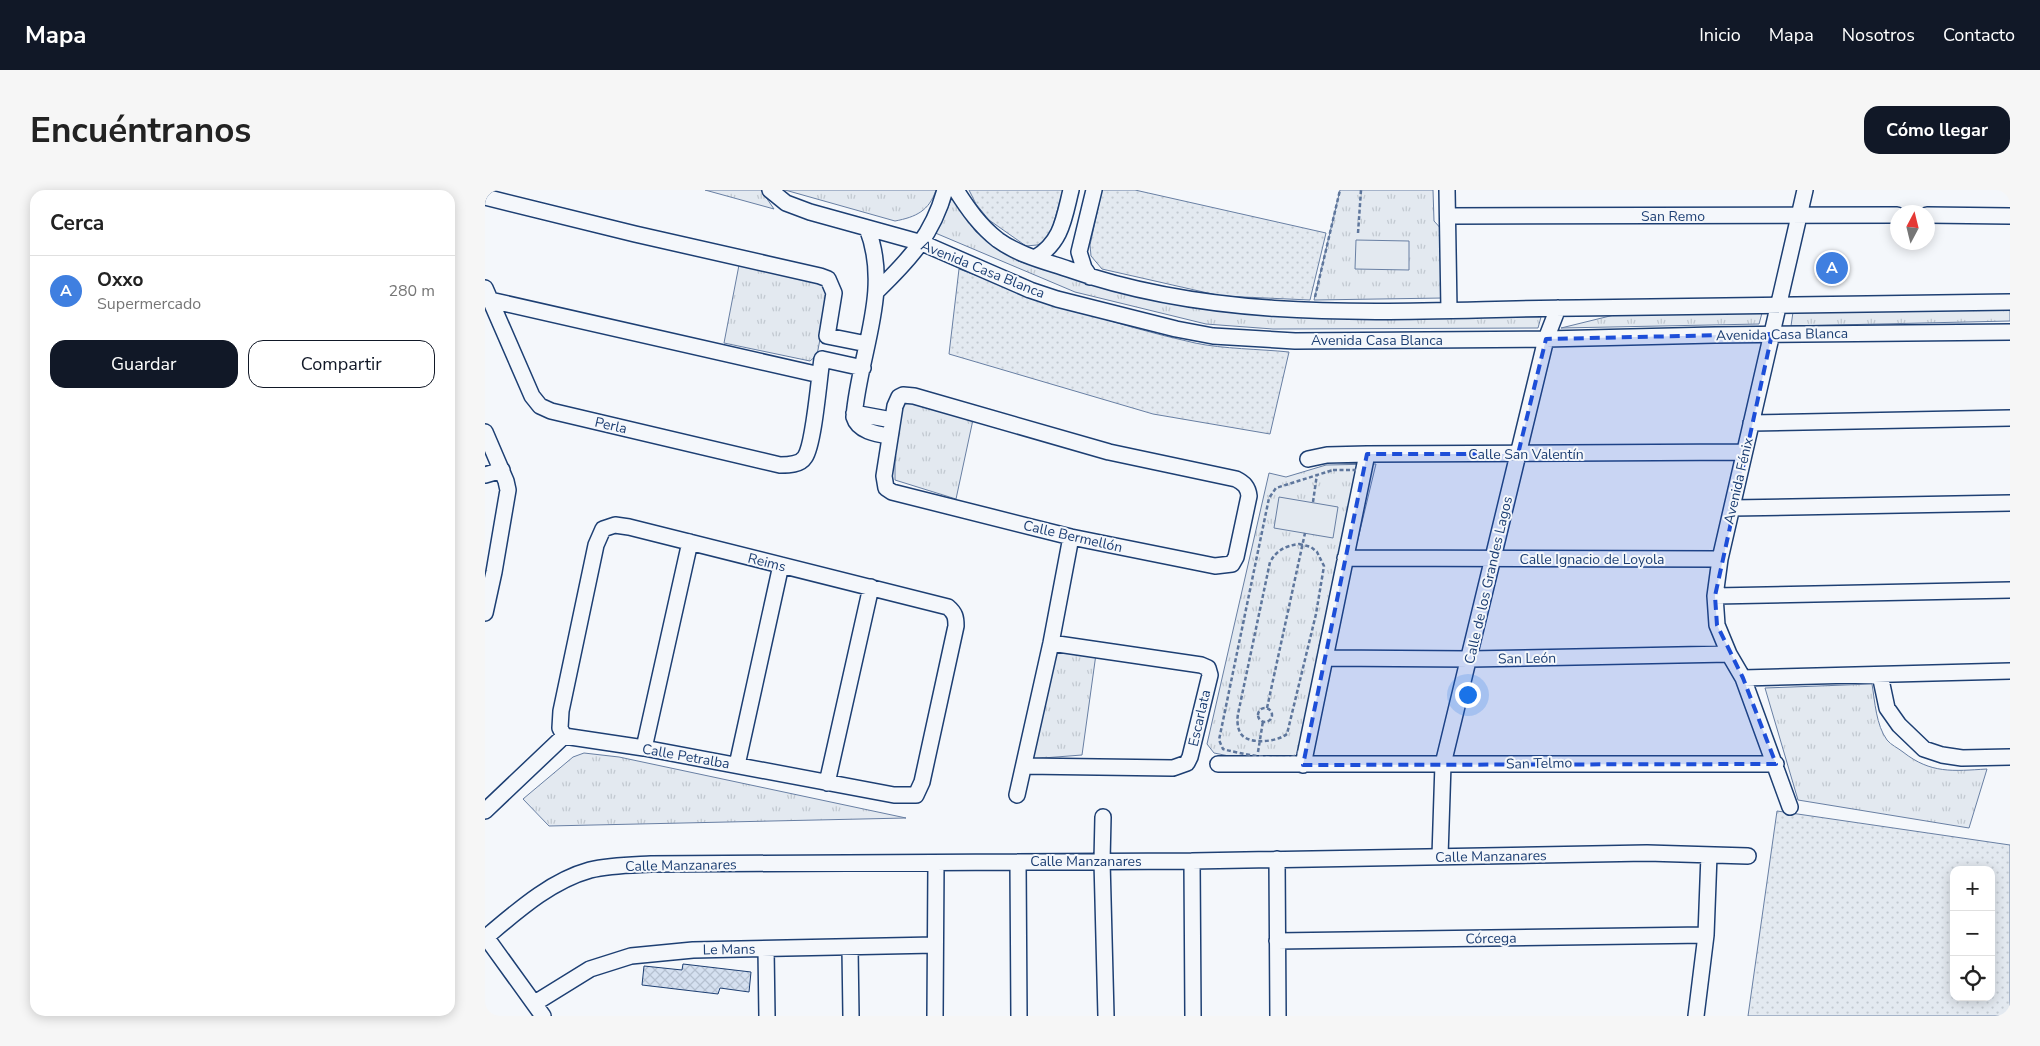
<!DOCTYPE html>
<html lang="es">
<head>
<meta charset="utf-8">
<style>
  :root { --surface:#fff; --page:#f6f6f6; --text:#222; --muted:#767676; --line:#e0e0e0; --accent:#111827 }
  body { margin:0; font-family:"Nunito Sans",sans-serif; background:var(--page); color:var(--text) }
  .controls { position:absolute; right:15px; bottom:15px; display:grid; overflow:hidden; border-radius:10px; box-shadow:0 2px 12px #0003 }
  .controls button { width:45px; height:45px; display:grid; place-items:center; padding:0; border:0; border-bottom:1px solid var(--line); background:var(--surface); color:var(--text); font:25px sans-serif }
  .compass { position:absolute; left:1405px; top:15px; width:45px; height:45px; border-radius:50%; background:var(--surface); box-shadow:0 2px 12px #0003; rotate:7deg }
  .you { position:absolute; left:982px; top:504px; width:18px; height:18px; margin:-12px; border:4px solid #fff; border-radius:50%; background:#1a73e8; box-shadow:0 0 0 8px #1a73e833 }
  .badge { display:grid; place-items:center; width:32px; height:32px; border-radius:50%; background:var(--accent); color:#fff; font-size:16px; font-weight:700 }
  .pin { position:absolute; translate:-50% -50%; border:2px solid #fff; box-shadow:0 1px 5px #0006 }
  .list { margin:0; padding:0; list-style:none }
  h2 { display:flex; justify-content:space-between; align-items:center; height:65px; margin:0; padding:0 20px; font-size:21px }
  h2 small { font-size:16px; font-weight:400; color:var(--muted) }
  .list li { display:grid; grid-template-columns:32px 1fr auto; gap:15px; align-items:center; box-sizing:border-box; height:70px; padding:0 20px; border-top:1px solid var(--line) }
  .list b { display:block; font-size:19px; white-space:nowrap }
  .list p { margin:0; font-size:16px; white-space:nowrap; color:var(--muted) }
  .list em { font-size:16px; font-style:normal; color:var(--muted) }
  .actions { display:flex; gap:10px; padding:15px 20px }
  .actions a { flex:1; padding:11px 0; border:1px solid var(--accent); border-radius:15px; text-align:center; font-size:18px; color:var(--accent) }
  .actions .main { background:var(--accent); color:#fff }
  .icon { flex:none; width:28px; height:28px; fill:none; stroke:currentColor; stroke-width:2; stroke-linecap:round; stroke-linejoin:round }
  .map { position:relative; flex:none; width:1525px; height:826px; overflow:hidden; border-radius:15px }
  header { display:flex; align-items:center; gap:30px; box-sizing:border-box; height:70px; padding:0 25px; background:var(--accent); color:#fff }
  header strong { font-size:24px }
  nav { display:flex; gap:28px; margin-inline-start:auto; font-size:18px }
  .intro { display:flex; align-items:center; justify-content:space-between; box-sizing:border-box; height:120px; padding:0 30px }
  h1 { margin:0; font-size:35px }
  .button { padding:12px 22px; border-radius:15px; background:var(--accent); color:#fff; font-size:18px; font-weight:700 }
  main { display:flex; gap:30px; padding:0 30px }
  aside { flex:1; background:var(--surface); border-radius:15px; box-shadow:0 2px 12px #0003 }
  .map>svg:first-child { display:block }
  .grass { fill:url(#grass-dots); stroke:#687fa3; fill-rule:evenodd }
  .park { fill:url(#park-tufts); stroke:#687fa3 }
  .pitch { fill:#e3e9f0; stroke:#687fa3 }
  .building { fill:url(#building-cross-hatch); stroke:#1d3f73 }
  .lines { fill:none; stroke-linecap:round; stroke-linejoin:round }
  .minor-casing { stroke:#1d3f73; stroke-width:18 }
  .path { stroke:#5e769c; stroke-width:2.5; stroke-dasharray:4 2.5; stroke-linecap:butt }
  .minor { stroke:#f4f7fb; stroke-width:15 }
  .marked { fill:#1d4ed8; fill-opacity:0.2; stroke:#1d4ed8; stroke-width:4; stroke-dasharray:10 6; stroke-linejoin:round }
  .labels { text-anchor:middle; stroke-width:4; stroke-linejoin:round; paint-order:stroke }
  .street-label { font-size:14px; fill:#1d3f73; stroke:#f4f7fb }
</style>
</head>
<body>
<header>
<strong>Mapa</strong>
<nav><a>Inicio</a><a>Mapa</a><a>Nosotros</a><a>Contacto</a></nav>
</header>
<div class="intro"><h1>Encuéntranos</h1><a class="button">Cómo llegar</a></div>
<main>
<aside>
<h2>Cerca<small></small></h2>
<ul class="list">
<li><span class="badge" style="background:#3f7fe0">A</span><div><b>Oxxo</b><p>Supermercado</p></div><em>280 m</em></li>
</ul>
<div class="actions"><a class="main">Guardar</a><a>Compartir</a></div>
</aside>
<div class="map">
<svg width="1525" height="826" viewBox="0 0 1525 826">
  <defs>
    <pattern id="grass-dots" width="8" height="8" patternUnits="userSpaceOnUse" patternTransform="scale(1.25)"><rect width="8" height="8" fill="#e3e9f0"/><path d="M2 2h.1M6 6h.1" fill="none" stroke="#c2c9d1" stroke-width="1.8" stroke-linecap="round"/></pattern>
    <pattern id="park-tufts" width="24" height="20" patternUnits="userSpaceOnUse" patternTransform="scale(1.25)"><rect width="24" height="20" fill="#e3e9f0"/><path d="M3 7l-1-3M5 7V3M7 7l1-3M15 17l-1-3M17 17v-4M19 17l1-3" fill="none" stroke="#c2c9d1"/></pattern>
    <pattern id="building-cross-hatch" width="8" height="8" patternUnits="userSpaceOnUse" patternTransform="scale(1.25)"><rect width="8" height="8" fill="#d5e0f0"/><path d="M0 0l8 8M0 8l8-8" fill="none" stroke="#b6c1d1"/></pattern>
  </defs>
  <rect width="100%" height="100%" fill="#f4f7fb"/>
  <path class="grass" d="M484,0H578L564,50L552,55L541,56L504,30L491,14Z
    M617,0H650L841,43L825,110L736,106L617,79L606,66L605,55Z
    M474,79C551,108 629,135 710,153C738,159 775,159 804,162L785,244L668,224L464,164Z
    M1292,621L1525,655V826H1263ZM1469,680H1506V807H1469Z"/>
  <path class="park" d="M220,0H276L289,19Z
    M300,0H451C444,21 431,27 410,31Z
    M855,0H948L949,31L959,42L958,108L829,110Z
    M467,8L491,42L533,71L618,97L737,121L821,127H1056L1053,138L788,139L721,134L590,102L448,42L457,31Z
    M254,75L333,90L344,102L332,165L325,171L239,153Z
    M1525,119V131L1306,136L1308,122Z
    M1277,123L1274,134L1076,138L1129,125Z
    M425,207L489,225L471,309L410,290V248L414,215Z
    M891,274L872,353L855,368L834,456L844,473L827,558L808,570L769,571L729,563L722,554L784,283L801,287L841,275Z
    M570,457L611,464L597,565L545,569Z
    M1387,494C1390,512 1391,535 1402,550C1406,555 1413,558 1418,562C1446,584 1468,581 1502,579L1484,638L1313,610L1280,498Z
    M99,563L134,567L421,628L64,636L38,609L88,567Z"/>
  <path class="pitch" d="M871,50L924,51V80L870,79Z
    M794,307L853,317L848,348L789,338Z"/>
  <path class="building" d="M1333,68L1361,69L1360,89L1332,87Z
    M198,774L266,782L264,802L235,798L233,804L157,795L159,776L197,780Z"/>
  <g class="lines">
    <g class="minor-casing">
      <path id="minor" d="M285,0L301,13L325,22L437,53L545,100L572,109L691,139L728,146L810,151L1061,149L1230,145L1525,142
        M471,0C483,19 495,36 513,50C534,65 559,71 583,79C747,137 923,119 1093,118C1237,117 1381,115 1525,112
        M962,0L964,120
        M0,7L150,44L335,86L343,89L349,103L342,146L382,154
        M1442,25L1525,26
        M963,26L1412,25
        M382,38C407,101 374,163 369,227C373,241 391,244 404,246
        M550,68C577,52 579,28 586,0
        M605,87L599,78L594,62L609,0
        M0,98L47,206L55,216L66,221L295,275C304,275 315,275 320,267C329,254 334,188 337,169L378,178
        M393,100C425,69 448,44 460,0
        M5,110L335,185
        M418,205L429,206L624,262L751,289C759,293 763,297 764,306L751,367L747,374L730,376L586,347L407,302L401,298L399,286L410,216L414,207Z
        M369,223L407,230
        M1266,233L1525,228
        M0,242L21,291L23,300L9,382L0,423
        M823,269L842,265L882,264L1259,262
        M0,285L17,280
        M1247,318L1525,313
        M130,335L144,337L463,417C470,423 471,427 471,436L437,592L431,605H409L159,558L79,546L75,538L76,521L111,355L118,339Z
        M860,368L1235,369
        M1230,406L1525,400
        M840,468L985,469L1244,464
        M1395,485L1402,518L1414,535L1439,559L1457,565L1477,568L1525,567
        M1258,488L1525,481
        M159,558L205,352
        M733,574H1291
        M252,575L296,375
        M818,575L882,264
        M539,576L688,578L702,573L705,567L725,485L723,478L716,475L566,453
        M342,593L386,397
        M532,605L566,453L586,347
        M1305,617L1258,488L1244,464L1232,435L1230,406L1235,369L1320,0
        M0,621L79,546
        M618,627L617,671L621,826
        M955,666L958,574L1061,149L1073,118
        M792,669L793,826
        M707,671L708,826
        M533,672L534,826
        M1,747L58,826
        M0,748C31,722 65,691 105,680C125,675 146,675 166,674L707,671L1162,663L1263,666
        M792,751L1221,745
        M365,758L366,826
        M281,759L282,826
        M50,813L105,779L146,766L208,760L450,755
        M450,826L451,673
        M1211,826L1221,745L1224,665"/>
    </g>
    <path class="path" d="M873,43L876,0
      M830,107L855,0
      M848,280H873L816,558C814,560 813,563 811,565C801,573 751,563 738,559L734,550L784,308L791,298Z
      M828,312L832,284
      M814,354L826,357L832,362L839,376L831,424L802,544C792,552 764,555 756,544C752,538 752,530 753,524L785,372C792,360 800,356 814,354Z
      M782,518L820,343
      M773 525a7 7 0 1 1 14 0a7 7 0 1 1-14 0Z
      M773,562L778,531"/>
    <use href="#minor" class="minor"/>
  </g>
  <path class="marked" d="M1287,144L1230,406L1232,435L1258,488L1291,574L818,575L882,264H1033L1061,149Z"/>
  <g class="labels">
    <g class="street-label">
      <text x="1188" y="31">San Remo</text>
      <text transform="translate(498 79) rotate(22)" y="5">Avenida Casa Blanca</text>
      <text transform="translate(1297 144) rotate(-1)" y="5">Avenida Casa Blanca</text>
      <text x="892" y="155">Avenida Casa Blanca</text>
      <text transform="translate(126 235) rotate(13)" y="5">Perla</text>
      <text x="1041" y="269">Calle San Valentín</text>
      <text transform="translate(1253 291) rotate(-77)" y="5">Avenida Fénix</text>
      <text transform="translate(588 346) rotate(13)" y="5">Calle Bermellón</text>
      <text x="1107" y="374">Calle Ignacio de Loyola</text>
      <text transform="translate(282 372) rotate(14)" y="5">Reims</text>
      <text transform="translate(1003 390) rotate(-77)" y="5">Calle de los Grandes Lagos</text>
      <text transform="translate(1042 468) rotate(-1)" y="5">San León</text>
      <text transform="translate(714 528) rotate(-77)" y="5">Escarlata</text>
      <text transform="translate(201 566) rotate(10)" y="5">Calle Petralba</text>
      <text transform="translate(1054 573) rotate(-1)" y="5">San Telmo</text>
      <text transform="translate(1006 666) rotate(-1)" y="5">Calle Manzanares</text>
      <text x="601" y="676">Calle Manzanares</text>
      <text transform="translate(196 675) rotate(-1)" y="5">Calle Manzanares</text>
      <text transform="translate(1006 748) rotate(-1)" y="5">Córcega</text>
      <text transform="translate(244 759) rotate(-1)" y="5">Le Mans</text>
    </g>
  </g>
</svg>
<div class="controls">
<button>+</button>
<button>−</button>
<button><svg class="icon" aria-label="locate" viewBox="0 0 24 24"><circle cx="12" cy="12" r="6"/><path d="M12 2v4M12 18v4M2 12h4M18 12h4"/></svg></button>
</div>
<svg class="compass" viewBox="-18 -18 36 36"><path d="M0-13l5 13h-10z" fill="#e53935"/><path d="M0 13l5-13h-10z" fill="#767676"/></svg>
<div class="you"></div>
<div class="pin badge" style="left:1347px;top:78px;background:#3f7fe0">A</div>
</div>
</main>
</body>
</html>
